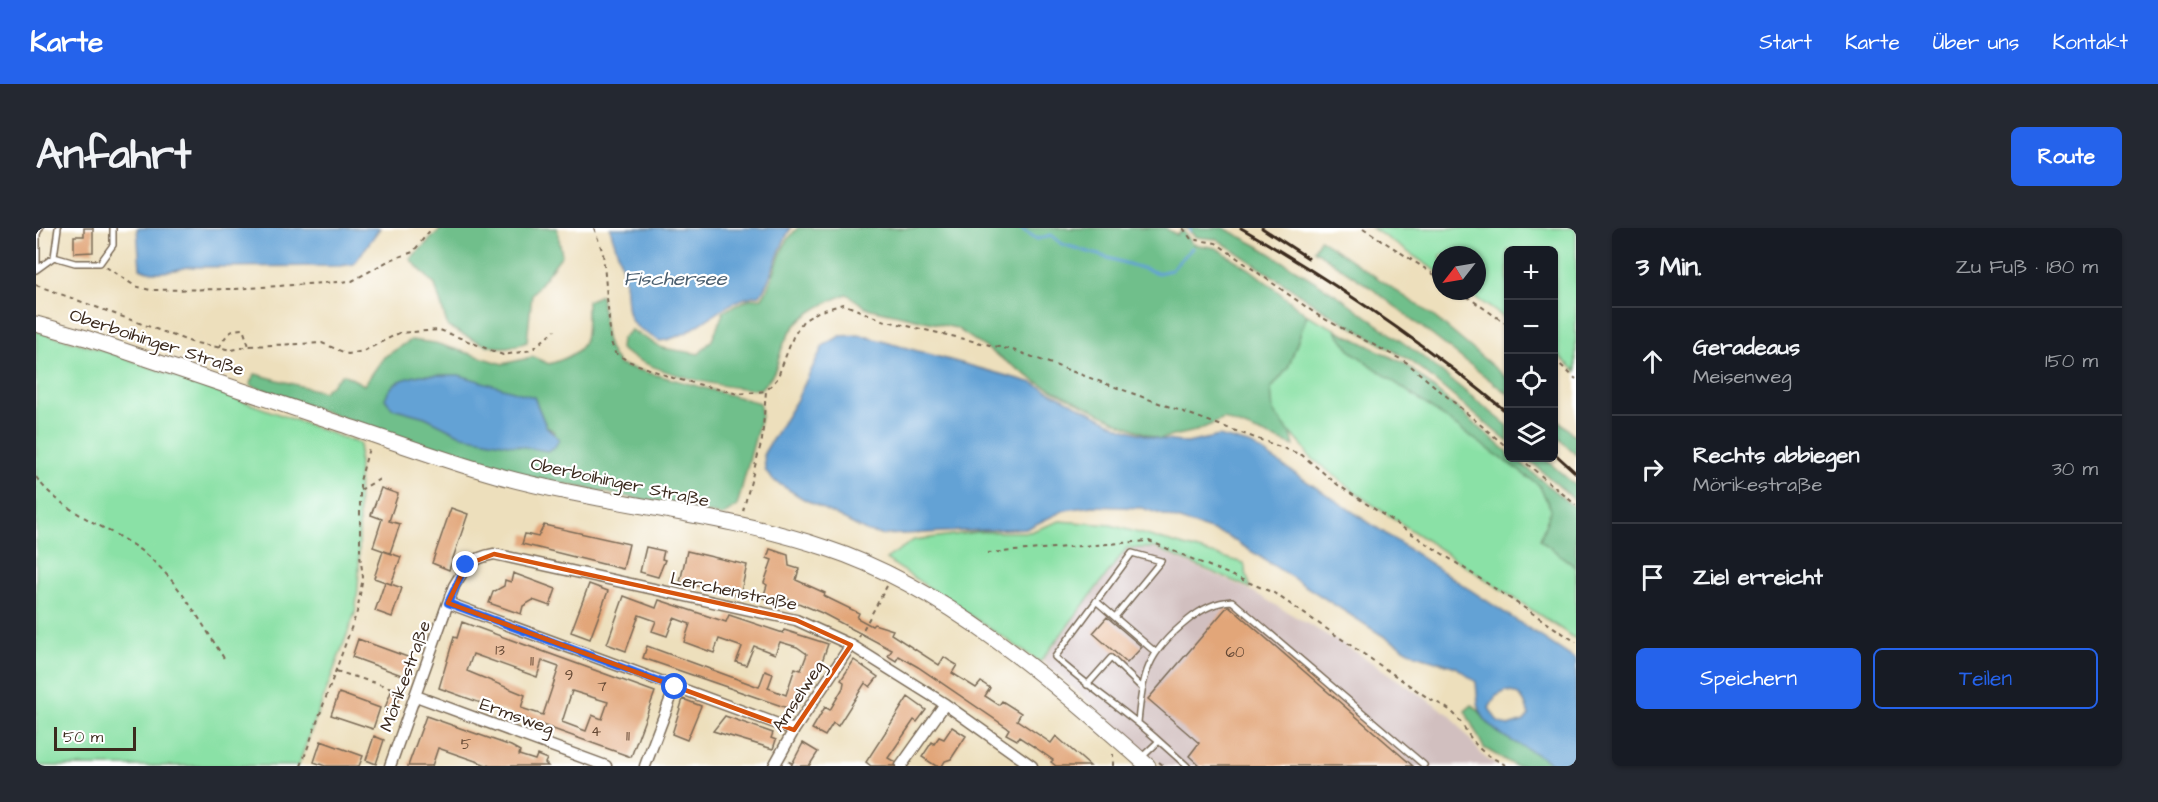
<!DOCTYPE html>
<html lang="de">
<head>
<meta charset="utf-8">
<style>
  :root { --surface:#171b24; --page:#242831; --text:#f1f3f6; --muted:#9ea1a6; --line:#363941; --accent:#2563eb }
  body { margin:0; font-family:"Architects Daughter",sans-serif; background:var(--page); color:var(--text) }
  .controls { position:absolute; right:18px; top:18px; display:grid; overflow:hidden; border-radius:9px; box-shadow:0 2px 4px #0004 }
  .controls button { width:54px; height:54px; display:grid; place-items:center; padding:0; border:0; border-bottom:2px solid var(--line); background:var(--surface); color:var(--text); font:30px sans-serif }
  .compass { position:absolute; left:1396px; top:18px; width:54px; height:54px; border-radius:50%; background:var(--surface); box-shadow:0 2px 4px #0004; rotate:239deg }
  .scale { position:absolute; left:18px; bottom:15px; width:82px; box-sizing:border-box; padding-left:6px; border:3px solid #3b2a1e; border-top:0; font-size:16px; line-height:21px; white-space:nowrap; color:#3b2a1e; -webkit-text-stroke:4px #fff; paint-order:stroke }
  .stop { position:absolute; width:18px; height:18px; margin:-14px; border:4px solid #2563eb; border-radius:50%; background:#fff }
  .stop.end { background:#2563eb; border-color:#fff; box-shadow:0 2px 6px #0008 }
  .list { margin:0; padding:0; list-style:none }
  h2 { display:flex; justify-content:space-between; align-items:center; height:78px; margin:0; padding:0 24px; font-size:26px }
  h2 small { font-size:20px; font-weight:400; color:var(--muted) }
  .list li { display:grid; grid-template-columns:39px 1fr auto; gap:18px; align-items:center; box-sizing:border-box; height:108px; padding:0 24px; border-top:2px solid var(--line) }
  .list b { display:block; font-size:22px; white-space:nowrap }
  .list p { margin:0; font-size:20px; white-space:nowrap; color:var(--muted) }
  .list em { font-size:20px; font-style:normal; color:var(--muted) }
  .actions { display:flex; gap:12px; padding:18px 24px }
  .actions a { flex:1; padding:14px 0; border:2px solid var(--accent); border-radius:9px; text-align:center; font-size:21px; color:var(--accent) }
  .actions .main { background:var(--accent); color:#fff }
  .icon { flex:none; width:33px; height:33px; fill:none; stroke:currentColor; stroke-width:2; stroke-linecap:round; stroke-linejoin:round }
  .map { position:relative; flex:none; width:1540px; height:538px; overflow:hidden; border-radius:9px }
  header { display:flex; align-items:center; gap:36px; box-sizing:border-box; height:84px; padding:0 30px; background:var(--accent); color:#fff }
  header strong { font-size:28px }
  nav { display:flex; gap:33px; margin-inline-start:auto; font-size:21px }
  .intro { display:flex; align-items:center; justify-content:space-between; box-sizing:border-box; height:144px; padding:0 36px }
  h1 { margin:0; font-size:42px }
  .button { padding:15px 27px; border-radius:9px; background:var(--accent); color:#fff; font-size:21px; font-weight:700 }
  main { display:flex; gap:36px; padding:0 36px }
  aside { flex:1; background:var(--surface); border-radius:9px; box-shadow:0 2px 4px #0004 }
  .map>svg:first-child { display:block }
  .industrial { fill:#d1bfbf }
  .green { fill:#8ae1a6; stroke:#628662; stroke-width:1.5 }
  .forest { fill:#6fbf8b; stroke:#557454; stroke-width:1.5; fill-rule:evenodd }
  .water { fill:#63a2d5; stroke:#4f667a; stroke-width:1.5; fill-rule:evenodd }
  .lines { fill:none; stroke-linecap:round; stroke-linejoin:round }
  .stream { stroke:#63a2d5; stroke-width:3 }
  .building { fill:#e2a679; fill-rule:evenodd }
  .service-casing { stroke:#796955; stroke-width:8 }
  .minor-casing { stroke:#796955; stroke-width:13 }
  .secondary-casing { stroke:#796955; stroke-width:17 }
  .path { stroke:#796955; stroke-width:2; stroke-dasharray:4.5 4.5; stroke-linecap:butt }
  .service { stroke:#fff; stroke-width:5 }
  .minor { stroke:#fff; stroke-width:10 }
  .secondary { stroke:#fff; stroke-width:15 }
  .rail { stroke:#3b2a1e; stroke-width:3 }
  .route { stroke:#2563eb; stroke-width:8 }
  .marked { fill:none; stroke:#d7540e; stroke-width:4.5; stroke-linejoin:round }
  .labels { text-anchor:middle; stroke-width:4.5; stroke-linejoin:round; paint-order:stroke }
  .number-label { font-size:15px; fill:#654935 }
  .street-label { font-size:18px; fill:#3b2a1e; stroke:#fff }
  .water-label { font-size:20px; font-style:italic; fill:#4d6070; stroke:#fff }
</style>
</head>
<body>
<header>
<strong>Karte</strong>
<nav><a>Start</a><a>Karte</a><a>Über uns</a><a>Kontakt</a></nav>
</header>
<div class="intro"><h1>Anfahrt</h1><a class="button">Route</a></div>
<main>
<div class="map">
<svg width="1540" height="538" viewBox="0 0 1540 538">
  <rect width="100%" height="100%" fill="#fff"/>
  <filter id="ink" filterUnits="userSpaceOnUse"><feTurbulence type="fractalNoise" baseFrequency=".0167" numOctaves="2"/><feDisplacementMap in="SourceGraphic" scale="12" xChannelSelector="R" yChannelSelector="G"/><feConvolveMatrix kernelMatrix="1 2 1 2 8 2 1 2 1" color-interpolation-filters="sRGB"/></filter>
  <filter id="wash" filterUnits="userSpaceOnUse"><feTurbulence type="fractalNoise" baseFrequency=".008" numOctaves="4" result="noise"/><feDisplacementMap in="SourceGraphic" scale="24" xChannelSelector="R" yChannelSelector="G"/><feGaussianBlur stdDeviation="1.35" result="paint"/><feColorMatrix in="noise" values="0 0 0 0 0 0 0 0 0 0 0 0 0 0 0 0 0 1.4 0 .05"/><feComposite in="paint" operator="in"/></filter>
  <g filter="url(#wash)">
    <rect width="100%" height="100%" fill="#eddfbc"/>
    <path class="industrial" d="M1091,321H1119L1214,362L1323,426L1414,487L1448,529L1462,538H1126L1006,433Z"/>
    <path class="green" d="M1336,0H1540V143L1518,124V22H1472V92L1430,63H1441V27H1405V46Z
      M1271,87L1299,101L1315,123L1503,257L1515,281L1504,312L1540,339V411L1331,273L1272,227C1265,209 1241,200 1236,181C1235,175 1236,167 1235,161L1252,140Z
      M0,103L70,123L324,216C319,272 328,329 319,385L262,538H0Z
      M1024,293L1075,297L1208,335L1214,360L1120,320H1091L1004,434L850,331L878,312L942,304H994Z"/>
    <path class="forest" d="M406,0H521L526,27L496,66L491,114C456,127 444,114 412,99L399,57L374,31Z
      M762,0H1129L1141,7L1146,2L1157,16L1180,20L1215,42L1271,87L1252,140L1235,161L1237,183L1255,206L1258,218L1188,191L1160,203L1123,211L1086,196L1001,154L920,100L831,80L811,66C788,75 761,88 750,111C738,134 747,139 724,161C687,161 614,144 584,121L585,111L595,102L626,120L663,126L676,112L688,83L713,71L726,70C741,48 741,18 762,0Z
      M1150,0H1188L1222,18L1304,69L1384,127L1466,193L1472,198V214L1375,133L1286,81L1181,11L1160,9Z
      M1284,11L1396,87L1472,151V166L1334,59L1278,22Z
      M565,67C568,90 566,119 584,137L724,175L725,188L701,278L686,288L494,249L358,208L214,157L219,146L287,164L307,146L328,157L348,129L375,112L399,115L467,136L497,129L513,136C556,123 550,112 551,73ZM498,169L510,198L519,204L511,223L389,189Z
      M1299,101L1369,136L1472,224V230H1479L1540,281V339L1504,312L1515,281L1503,257L1315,123Z
      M1518,188L1540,209V227L1518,206Z
      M1491,230H1508L1540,258V273Z
      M1436,477C1445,482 1445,488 1451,494C1470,514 1499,519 1518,538H1479L1448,520L1429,483Z"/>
    <path class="water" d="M101,0H344L318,36L304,38L152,39C135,43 120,48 104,40Z
      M574,0H755C741,21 737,50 724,67C684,71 663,108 624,113C587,94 593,91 589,55C587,37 579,18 574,0Z
      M824,107L997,155L1086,200L1123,211L1151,215L1183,208L1216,217L1540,432V538H1518C1497,518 1455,512 1444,482C1441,474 1441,463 1440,454L1420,439L1380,427L1344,406L1190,307L1106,280L1057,278L1029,282L992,300L847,307L832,304L766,270L737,252L729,242L728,225L760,173L787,118L804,108ZM1470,463C1486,465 1489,473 1493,487L1488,493L1472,498L1462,494L1453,480L1460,468Z
      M384,147H423L498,169L510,198L523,211L519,219L511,223L427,208L389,189L356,180L349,171C355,153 367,151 384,147Z"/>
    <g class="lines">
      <path class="stream" d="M984,0L1001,11L1015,7L1026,16L1122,45L1135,42L1156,20
        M1154,0V3"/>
    </g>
    <g id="blocks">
      <path class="building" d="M48,0H57V24L38,25V8H48Z
        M345,260L362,266L353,293L364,296L354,325L337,319L346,291L335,287Z
        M415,280L432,286L413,342L396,335Z
        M508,297L593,316L587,341L486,316L489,306L502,309Z
        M610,319L628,323L626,331L629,332L622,349L604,344Z
        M734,321L752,327L753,338L763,341L760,352L789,365L788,368L823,385L821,390L836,398L838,396L857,402L855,406L903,437L908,429L914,433L921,437L916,445L940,460L945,454L954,460L949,468L963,477L966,473L985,485L981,492L1015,515L1020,508L1054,538H1020L1015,534L1017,532L1000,520L983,509L981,512L970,506L973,501L882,439L863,428L860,433L852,428L856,422L786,385L748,369L746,376L727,370L731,357L728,355L736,332L731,330Z
        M347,323L365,329L355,356L338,350Z
        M651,323L711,337L704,368L644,354Z
        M477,345L520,361L514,378L497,372L487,378L485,386L453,375L457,364L468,358L469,352L475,354Z
        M349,354L366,360L356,389L339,383Z
        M553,356L572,363L554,411L535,404Z
        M588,368L620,380L623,372L690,394L693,387L747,405L748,402L792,416L781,448L774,445L760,483L607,430L611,418L723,459L729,443L737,446L732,460L750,467L759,440L765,442L771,426L761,419L744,414L739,426L718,418L710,437L700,434L706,419L683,411L678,425L648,414L654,396L638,390L631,408L616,403L620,393L603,387L590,423L571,416Z
        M1192,378H1193L1377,538H1164L1153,528L1163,515L1112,471Z
        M1071,389L1106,419L1091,435L1057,405Z
        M426,394L619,464L595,529L403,460L418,409L421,410ZM437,426L501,449L506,433L523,439L507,487L485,480L489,467L431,443ZM536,463L572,474L566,491L556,487L550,503L526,494Z
        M322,411L377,431L371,449L316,429Z
        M818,432L842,449L834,459L829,455L802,498L797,495L789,508L776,501L789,479L794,482L807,460L808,454L805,452Z
        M356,461L365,464L358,484L349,480Z
        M303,465L344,480L337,501L295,487Z
        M872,469L890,482L881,494L878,492L852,530L859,534L858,538H835L830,534Z
        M647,471L665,478L651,512L636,506Z
        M390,488L475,518L484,523L483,527L499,532L501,527L511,531L509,535L512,538H454L402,520L396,538H372Z
        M689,488L737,505L735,510L740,512L737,521L677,503Z
        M916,499L930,508L915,531L909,533L906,538H900L886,529L896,514L898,516L903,509L908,511Z
        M338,508L348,512L340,536L330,532Z
        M285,513L327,528L323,538H289L278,534Z
        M767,515L782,524L773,538H755Z"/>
    </g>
  </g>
  <g filter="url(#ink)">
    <use href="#blocks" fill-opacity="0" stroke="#796955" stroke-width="1.5"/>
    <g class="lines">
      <g class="service-casing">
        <path id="service" d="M18,29L39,35H64L77,17V0
          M1,41V6L4,0
          M0,42L18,29L22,0
          M1060,373L1118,423
          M1079,389L1125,333L1096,325L1019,429C1052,459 1090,483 1123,513L1105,530
          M1051,457L1075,430L1105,459
          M1102,494C1107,445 1111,425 1151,393C1164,382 1179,374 1196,373L1388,537
          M1123,513L1151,538"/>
      </g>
      <g class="minor-casing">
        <path id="minor" d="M412,375L758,502
          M380,468L570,538
          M354,538L418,358C429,339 435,330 458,326L760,392L815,417L909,476L996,538
          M609,538L639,459
          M738,538L758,502L815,417
          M865,538L909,476"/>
      </g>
      <g class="secondary-casing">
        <path id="secondary" d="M0,96L50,110C135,139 220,167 305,196C356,213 407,232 460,247C568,277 683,284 790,320C910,359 1019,456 1112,538"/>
      </g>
      <path class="path" d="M558,0L567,25L575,114L579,125L592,133L637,150L702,166L730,163
        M1147,0L1155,11L1180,15L1283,88L1370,134L1472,220
        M1327,0L1405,51
        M70,39L99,58L114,62L198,61L316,53L354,32L377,24L396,0
        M0,57L155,114L196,122L213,118L286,115L312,126L328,123L363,105L404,102L467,127L496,122L519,102
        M1423,63L1472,97
        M183,120C189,109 193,101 207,101L213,118
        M1518,131L1540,151
        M1484,230L1540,277
        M0,249C24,283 68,297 101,320C139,346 165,394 189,432
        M324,262L344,251
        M707,283L726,212L730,163L741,151L757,109L767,93L782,84L807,76L846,92L980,123L1266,227L1302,257L1540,414
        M951,325L1113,313L1238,365L1395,472C1427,485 1422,496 1442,519C1449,527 1461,532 1471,538
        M823,409L851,358
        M300,443L369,464
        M752,533L760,538
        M1123,534L1128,538
        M265,538L321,384L327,349L324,327V253L333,220
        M1077,538V526"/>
      <use href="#service" class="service"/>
      <use href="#minor" class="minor"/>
      <use href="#secondary" class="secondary"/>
      <path class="rail" d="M1205,0C1300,55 1388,115 1472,185
        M1226,0L1272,30
        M1518,225L1540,245"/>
    </g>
  </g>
  <g class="lines" filter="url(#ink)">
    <path class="route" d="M430,337L412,375L639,459"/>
  </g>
  <path class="marked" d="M458,326L760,392L815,417L758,502L412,375L430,337Z"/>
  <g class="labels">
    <g class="number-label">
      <text x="464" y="427">13</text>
      <text x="1199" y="429">60</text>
      <text x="496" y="438">11</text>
      <text x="533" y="452">9</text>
      <text x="566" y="463">7</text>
      <text x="560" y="508">4</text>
      <text x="592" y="513">11</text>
      <text x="430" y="521">5</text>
    </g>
    <g class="street-label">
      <text transform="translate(121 114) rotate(18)" y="6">Oberboihinger Straße</text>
      <text transform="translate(584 254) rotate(12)" y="6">Oberboihinger Straße</text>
      <text transform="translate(698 363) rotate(12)" y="6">Lerchenstraße</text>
      <text transform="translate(369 448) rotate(-70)" y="6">Mörikestraße</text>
      <text transform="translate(762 468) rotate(-57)" y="6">Amselweg</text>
      <text transform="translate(481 488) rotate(20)" y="6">Ermsweg</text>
    </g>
    <g class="water-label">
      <text x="639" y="57">Fischersee</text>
    </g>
  </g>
</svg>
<div class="controls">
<button>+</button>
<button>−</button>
<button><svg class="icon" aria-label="locate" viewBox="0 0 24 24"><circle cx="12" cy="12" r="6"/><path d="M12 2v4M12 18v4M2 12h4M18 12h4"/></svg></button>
<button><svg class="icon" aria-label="layers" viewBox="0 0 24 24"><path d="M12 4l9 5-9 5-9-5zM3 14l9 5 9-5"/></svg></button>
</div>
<svg class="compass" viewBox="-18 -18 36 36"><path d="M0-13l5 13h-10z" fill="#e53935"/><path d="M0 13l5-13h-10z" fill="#9ea1a6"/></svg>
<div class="scale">50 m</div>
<div class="stop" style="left:639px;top:459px"></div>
<div class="stop end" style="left:430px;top:337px"></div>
</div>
<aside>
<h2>3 Min.<small>Zu Fuß · 180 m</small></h2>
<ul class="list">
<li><svg class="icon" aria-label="ahead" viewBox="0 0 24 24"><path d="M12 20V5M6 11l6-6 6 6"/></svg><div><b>Geradeaus</b><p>Meisenweg</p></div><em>150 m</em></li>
<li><svg class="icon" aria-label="right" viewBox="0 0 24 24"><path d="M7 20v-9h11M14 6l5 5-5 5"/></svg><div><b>Rechts abbiegen</b><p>Mörikestraße</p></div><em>30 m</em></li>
<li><svg class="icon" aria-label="arrive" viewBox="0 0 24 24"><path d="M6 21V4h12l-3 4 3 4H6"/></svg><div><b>Ziel erreicht</b></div></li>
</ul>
<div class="actions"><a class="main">Speichern</a><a>Teilen</a></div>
</aside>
</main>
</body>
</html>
